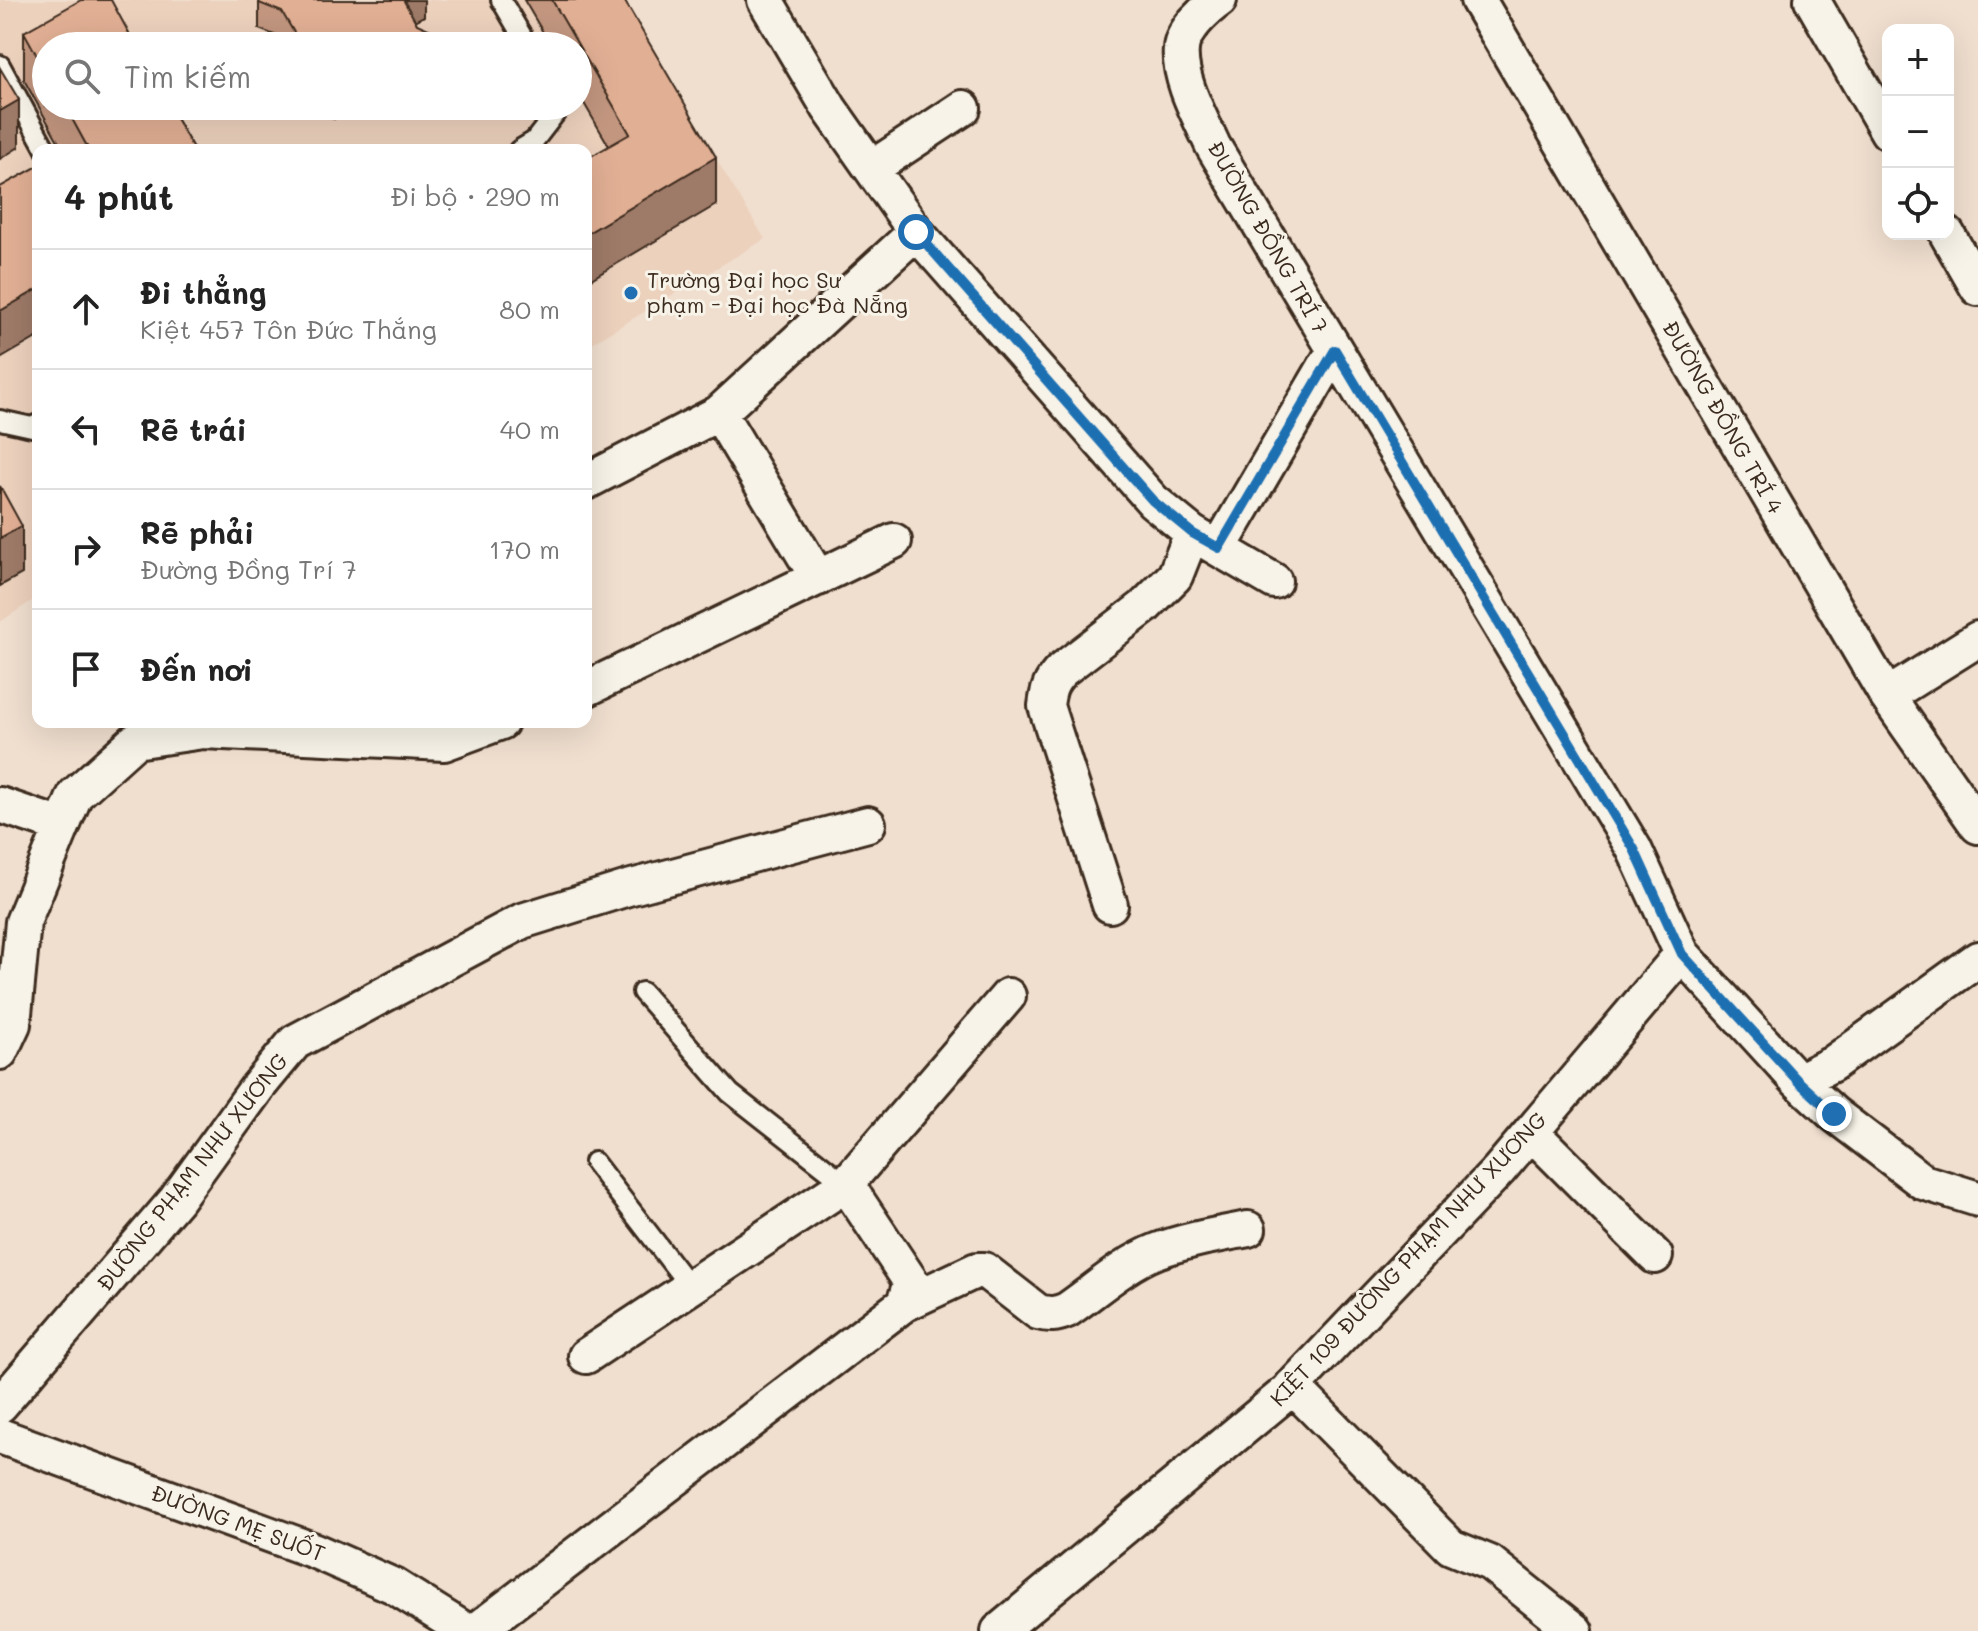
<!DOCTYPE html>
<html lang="vi">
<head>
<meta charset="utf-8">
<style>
  :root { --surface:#fff; --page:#f2f2f2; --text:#222; --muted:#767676; --line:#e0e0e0 }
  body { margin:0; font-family:Mali,sans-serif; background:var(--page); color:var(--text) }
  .controls { position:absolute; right:24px; top:24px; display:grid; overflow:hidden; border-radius:16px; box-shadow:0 8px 32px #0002 }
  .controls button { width:72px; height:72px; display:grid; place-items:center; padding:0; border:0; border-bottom:2px solid var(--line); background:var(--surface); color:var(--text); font:40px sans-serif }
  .stop { position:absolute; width:24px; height:24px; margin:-18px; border:6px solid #1f6fb2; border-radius:50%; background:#fff }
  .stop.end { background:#1f6fb2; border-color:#fff; box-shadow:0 2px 8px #0008 }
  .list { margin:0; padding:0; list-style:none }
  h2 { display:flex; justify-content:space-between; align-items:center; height:104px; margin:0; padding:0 32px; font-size:34px }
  h2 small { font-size:26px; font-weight:400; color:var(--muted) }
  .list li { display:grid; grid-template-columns:52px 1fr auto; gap:24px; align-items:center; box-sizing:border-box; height:120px; padding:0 32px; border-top:2px solid var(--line) }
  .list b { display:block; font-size:30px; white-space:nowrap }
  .list p { margin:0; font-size:26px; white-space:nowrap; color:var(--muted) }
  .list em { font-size:26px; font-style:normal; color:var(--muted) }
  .icon { flex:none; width:44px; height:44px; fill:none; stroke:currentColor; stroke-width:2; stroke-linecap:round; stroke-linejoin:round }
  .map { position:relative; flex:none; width:1978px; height:1631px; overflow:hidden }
  .search { position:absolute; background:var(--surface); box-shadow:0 8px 32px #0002; left:32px; top:32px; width:560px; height:88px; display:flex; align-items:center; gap:20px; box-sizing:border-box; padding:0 28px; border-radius:44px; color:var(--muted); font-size:30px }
  .panel { position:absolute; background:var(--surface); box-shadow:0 8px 32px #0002; left:32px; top:144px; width:560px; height:584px; border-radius:16px }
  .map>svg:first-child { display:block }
  .built { fill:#ecd1bd; fill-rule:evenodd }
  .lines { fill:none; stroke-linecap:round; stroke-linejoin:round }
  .service-casing { stroke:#3b2a1e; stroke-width:24 }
  .minor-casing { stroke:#3b2a1e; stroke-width:40 }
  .service { stroke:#f7f3e8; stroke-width:18 }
  .minor { stroke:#f7f3e8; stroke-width:34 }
  .wall { fill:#c2967f; stroke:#3b2a1e; stroke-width:2 }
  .shaded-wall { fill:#9e7a68; stroke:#3b2a1e; stroke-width:2 }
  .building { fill:#e1af94; stroke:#3b2a1e; stroke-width:2 }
  .route { stroke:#1f6fb2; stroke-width:10 }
  .poi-dot { fill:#1f6fb2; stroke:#f7f3e8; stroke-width:3 }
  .labels { text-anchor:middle; stroke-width:6; stroke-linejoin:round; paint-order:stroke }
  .street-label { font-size:22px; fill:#3b2a1e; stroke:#f7f3e8 }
  .poi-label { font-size:22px; fill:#3b2a1e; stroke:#f7f3e8; text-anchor:start }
</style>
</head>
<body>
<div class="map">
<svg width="1978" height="1631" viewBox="0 0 1978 1631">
  <rect width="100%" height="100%" fill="#f0dfcf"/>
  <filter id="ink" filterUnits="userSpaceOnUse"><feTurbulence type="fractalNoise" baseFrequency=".0125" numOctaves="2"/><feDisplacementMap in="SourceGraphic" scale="16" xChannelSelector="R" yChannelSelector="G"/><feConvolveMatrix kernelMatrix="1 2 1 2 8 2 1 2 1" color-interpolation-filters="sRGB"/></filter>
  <g filter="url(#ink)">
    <path class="built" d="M0,0H619L765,239L586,347V150H38V597L0,622ZM46,46H578V106H46Z"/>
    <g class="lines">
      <g class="service-casing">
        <path id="service" d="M501,0L528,46
          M0,65L46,150
          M519,150L534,141L561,106
          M0,420L32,427L38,424
          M642,992L730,1093L846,1184
          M594,1162L690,1287"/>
      </g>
      <g class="minor-casing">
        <path id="minor" d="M765,0L829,108L916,232L1153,501L1192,533L1274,581
          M1219,0C1205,10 1182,31 1181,49C1178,79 1201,119 1213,146L1634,849L1682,954L1798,1081L1834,1114L1923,1182L1978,1199
          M1478,0L1887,696L1978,826
          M1812,0L1888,132
          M872,168L963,108
          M1947,234L1978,288
          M719,413L818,578
          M586,482L719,413L916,232
          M1219,548L1335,350
          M586,689L894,541
          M1887,696L1978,639
          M0,805L62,826
          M1110,905L1046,706C1048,690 1050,682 1062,670L1144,607L1175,576L1192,533
          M0,1052L13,1024L23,922L75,795L135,741L203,731L444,743L501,722
          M1798,1081L1832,1064L1978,959
          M1531,1132L1655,1256
          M904,1304L977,1270H984L1038,1312C1049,1315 1056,1315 1067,1310C1096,1290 1124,1264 1157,1251C1186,1240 1217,1235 1248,1229
          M586,1356L846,1184L1008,996
          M1292,1386L1451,1547L1490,1563L1575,1631
          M0,1405L176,1200L257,1088L295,1042L522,921L628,888L868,824
          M0,1436L315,1551L394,1586L466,1631
          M476,1631L904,1304L911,1282L846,1184
          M999,1631L1287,1392L1499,1170L1682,954"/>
      </g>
      <use href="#service" class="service"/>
      <use href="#minor" class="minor"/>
    </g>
    <path class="wall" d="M424,0V16L415,21L431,46H286L282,38L259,29V3Z
      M524,0H624L716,205L609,146L578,93V46H551Z
      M24,32L46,46V106H169L194,150H63L24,80Z
      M315,106H356L348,111L339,107L334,119L315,112Z"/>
    <path class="shaded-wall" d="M406,0H424V16L404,27V1Z
      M431,30V46H425Z
      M19,100V147L0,159V111Z
      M334,106H339L334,119Z
      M716,157V205L586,282V234Z
      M38,289V337L0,359V311Z
      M22,526V574L0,586V538Z"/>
    <path class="building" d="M81,0H111L136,46H46V72L24,32Z
      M260,0H406L404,1L417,24L431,30L425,46L415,44L414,46H302L282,12L259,3Z
      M552,0H624L716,157L586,234V159L630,134Z
      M0,68L19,100L0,111Z
      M65,106H169L194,150H89Z
      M38,166V289L0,311V187Z
      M0,486L22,526L0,538Z"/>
  </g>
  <g class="lines" filter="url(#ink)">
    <path class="route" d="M916,232L1153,501L1192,533L1219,548L1335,350L1634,849L1682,954L1798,1081L1834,1114"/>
  </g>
  <circle class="poi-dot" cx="631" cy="293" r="8"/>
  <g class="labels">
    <g class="street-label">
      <text transform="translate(1268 237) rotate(60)" y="8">ĐƯỜNG ĐỒNG TRÍ 7</text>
      <text transform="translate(1723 417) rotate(60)" y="8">ĐƯỜNG ĐỒNG TRÍ 4</text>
      <text transform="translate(192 1172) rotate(-52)" y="8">ĐƯỜNG PHẠM NHƯ XƯƠNG</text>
      <text transform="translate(1408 1259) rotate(-47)" y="8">KIỆT 109 ĐƯỜNG PHẠM NHƯ XƯƠNG</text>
      <text transform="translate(238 1523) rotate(20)" y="8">ĐƯỜNG MẸ SUỐT</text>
    </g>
    <g class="poi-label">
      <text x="647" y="288">Trường Đại học Sư<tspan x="647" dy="25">phạm - Đại học Đà Nẵng</tspan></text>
    </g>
  </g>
</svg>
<div class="controls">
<button>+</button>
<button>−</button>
<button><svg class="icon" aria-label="locate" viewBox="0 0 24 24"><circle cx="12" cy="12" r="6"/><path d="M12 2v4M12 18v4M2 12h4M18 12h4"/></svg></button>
</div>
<div class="stop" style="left:916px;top:232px"></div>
<div class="stop end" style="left:1834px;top:1114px"></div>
<div class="search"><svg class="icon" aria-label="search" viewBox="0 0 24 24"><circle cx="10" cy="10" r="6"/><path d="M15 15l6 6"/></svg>Tìm kiếm</div>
<section class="panel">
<h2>4 phút<small>Đi bộ · 290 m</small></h2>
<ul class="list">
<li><svg class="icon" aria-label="ahead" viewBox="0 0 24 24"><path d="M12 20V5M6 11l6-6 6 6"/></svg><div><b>Đi thẳng</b><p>Kiệt 457 Tôn Đức Thắng</p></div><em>80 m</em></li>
<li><svg class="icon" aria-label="left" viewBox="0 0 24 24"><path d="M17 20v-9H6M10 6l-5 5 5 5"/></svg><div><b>Rẽ trái</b></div><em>40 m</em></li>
<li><svg class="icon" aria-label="right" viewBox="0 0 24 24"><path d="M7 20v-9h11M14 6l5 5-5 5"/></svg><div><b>Rẽ phải</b><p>Đường Đồng Trí 7</p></div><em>170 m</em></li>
<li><svg class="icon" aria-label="arrive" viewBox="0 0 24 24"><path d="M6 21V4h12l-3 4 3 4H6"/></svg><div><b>Đến nơi</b></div></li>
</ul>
</section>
</div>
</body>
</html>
